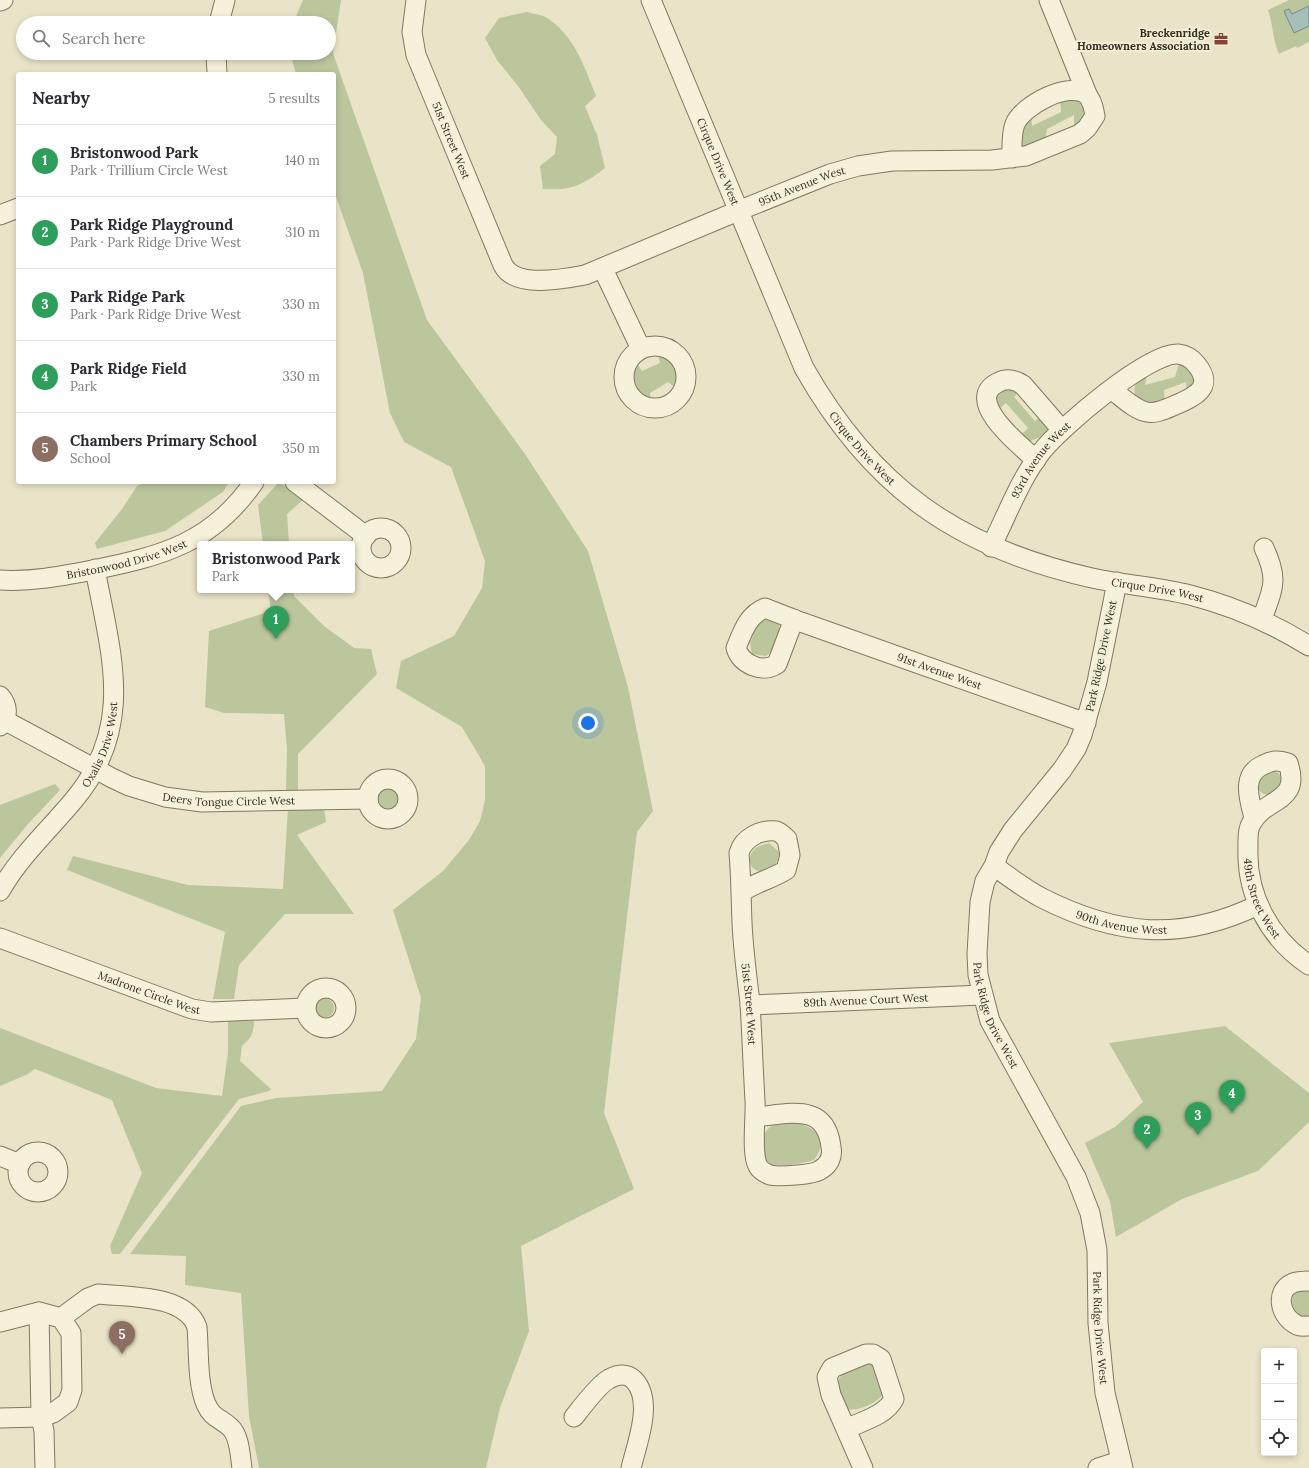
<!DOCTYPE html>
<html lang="en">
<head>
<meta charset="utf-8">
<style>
  :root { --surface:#fff; --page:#f2f2f3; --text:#2b2b33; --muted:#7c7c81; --line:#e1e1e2; --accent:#8b4236 }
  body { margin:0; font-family:Lora,serif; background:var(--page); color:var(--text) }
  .controls { position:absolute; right:12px; bottom:12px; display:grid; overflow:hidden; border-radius:4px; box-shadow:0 2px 6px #0003 }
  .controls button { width:36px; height:36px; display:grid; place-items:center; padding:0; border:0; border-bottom:1px solid var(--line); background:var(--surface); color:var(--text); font:20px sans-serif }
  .you { position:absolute; left:588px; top:723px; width:14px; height:14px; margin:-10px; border:3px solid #fff; border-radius:50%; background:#1a73e8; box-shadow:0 0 0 6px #1a73e833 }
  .badge { display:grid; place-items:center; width:26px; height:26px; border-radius:50%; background:var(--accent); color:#fff; font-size:13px; font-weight:700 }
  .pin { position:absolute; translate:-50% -33px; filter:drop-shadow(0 1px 2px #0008) }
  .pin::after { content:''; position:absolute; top:21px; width:14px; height:12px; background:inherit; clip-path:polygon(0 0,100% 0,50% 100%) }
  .popup { position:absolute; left:197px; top:541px; width:158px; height:52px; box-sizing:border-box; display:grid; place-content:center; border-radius:4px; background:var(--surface); filter:drop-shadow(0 1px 3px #0005); font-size:13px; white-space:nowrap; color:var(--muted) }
  .popup b { font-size:15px; color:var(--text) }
  .popup::after { content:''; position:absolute; left:50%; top:100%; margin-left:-8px; border:8px solid transparent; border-top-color:var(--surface) }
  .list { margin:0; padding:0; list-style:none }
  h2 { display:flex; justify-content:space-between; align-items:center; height:52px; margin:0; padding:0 16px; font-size:17px }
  h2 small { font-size:13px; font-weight:400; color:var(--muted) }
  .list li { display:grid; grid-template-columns:26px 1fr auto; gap:12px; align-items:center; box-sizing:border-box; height:72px; padding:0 16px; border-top:1px solid var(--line) }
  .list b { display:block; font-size:15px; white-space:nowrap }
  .list p { margin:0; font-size:13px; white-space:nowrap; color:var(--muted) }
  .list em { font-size:13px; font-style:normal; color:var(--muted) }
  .icon { flex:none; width:22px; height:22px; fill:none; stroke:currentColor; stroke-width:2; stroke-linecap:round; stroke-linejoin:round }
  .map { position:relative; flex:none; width:1309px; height:1468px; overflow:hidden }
  .search { position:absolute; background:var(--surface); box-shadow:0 2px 6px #0003; left:16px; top:16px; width:320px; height:44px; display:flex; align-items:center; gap:10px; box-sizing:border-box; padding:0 14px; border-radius:22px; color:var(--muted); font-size:15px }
  .panel { position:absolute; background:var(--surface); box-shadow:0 2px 6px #0003; left:16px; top:72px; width:320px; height:412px; border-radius:4px }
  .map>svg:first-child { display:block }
  .green { fill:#bbc69d }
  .water { fill:#a8bebb; stroke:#708b88 }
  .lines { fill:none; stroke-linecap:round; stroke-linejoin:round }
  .minor-casing { stroke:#83775f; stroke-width:21 }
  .minor { stroke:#f5f1da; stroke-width:19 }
  .labels { text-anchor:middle; stroke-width:4; stroke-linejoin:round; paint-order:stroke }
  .poi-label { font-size:11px; font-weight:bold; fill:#352e21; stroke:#f1eed6; text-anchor:end }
  .street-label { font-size:11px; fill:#352e21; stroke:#f1eed6 }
</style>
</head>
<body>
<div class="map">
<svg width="1309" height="1468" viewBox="0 0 1309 1468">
  <rect width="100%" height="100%" fill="#e9e4c8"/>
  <path class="green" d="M303,0H341L333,53L427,320L525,454L588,551L628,687L653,811L637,832L604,1113L634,1189L521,1246L529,1331L500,1408L486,1468H259L249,1416L241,1293L185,1285L186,1256L130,1254L241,1106L276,1098L382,1091L416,1039L421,998L393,910L443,871L469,840L480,821L485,800V766L462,727L396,688L401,661L454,636L482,588L485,561L451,467L404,442L390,413L363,273L334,191V74H296L290,53H329V23H293Z
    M1289,0H1309V42L1297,48L1296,46L1279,54C1273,41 1273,24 1268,10Z
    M527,12C534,14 545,15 550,20C575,38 585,68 596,96L585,106L597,135L605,168C583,185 571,191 543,189L540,166L555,154L557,137L541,120L518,86L497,60L485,38L499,18Z
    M1077,96L1088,113L1074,131V115L1047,129L1045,144L1033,149L1020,147L1017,132L1031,109L1032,126L1061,112L1060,97Z
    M657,351C676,356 684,371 677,389L668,382L650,393L651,401C638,403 628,386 629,375C630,369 632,365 635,360L642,371L660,363Z
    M1180,360L1198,375L1187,396L1186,382L1164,390L1165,406L1158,408L1136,398C1131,384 1139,379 1148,370L1145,385L1175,377Z
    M1000,386L1021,390L1014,397L1035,421L1042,415L1050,428L1043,436L1028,442L1018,438L1028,428L1006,403L995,413L992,393Z
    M145,482H229L223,492L165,531L97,549L95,543L122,509L137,486Z
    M279,482L303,500L287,514L289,544H263L258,505Z
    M268,590H293L294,596L324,626L354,648L371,649L377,674L298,754V791H286L287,749L284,714L224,713L205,707L209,631L271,611Z
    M763,617L779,623C781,632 775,651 766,656L752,654L750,643L760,619Z
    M1256 782a13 13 0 1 1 26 0a13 13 0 1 1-26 0Z
    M55,784L60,790L28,824L0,858V805Z
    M378 798a11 11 0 1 1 22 0a11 11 0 1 1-22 0Z
    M288,809H324L326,822L297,835L354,914H285L239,965L234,999H213L225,932L67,870L73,856L188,885L283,889Z
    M769,843L779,852C780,865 766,876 754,869C751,867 750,863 750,860C750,848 759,846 769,843Z
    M314 1008a10 10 0 1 1 20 0a10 10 0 1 1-20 0Z
    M228,1020L254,1021C254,1033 251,1038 242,1046L240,1061L271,1089L269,1091L239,1099L120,1254H112L110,1246L142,1173L112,1100L35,1069L26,1075L0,1086V1028L156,1088L222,1096L228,1052Z
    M1225,1026L1309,1093V1122L1258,1171L1182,1199L1116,1237L1110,1201L1085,1143L1115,1127L1143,1102L1109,1043Z
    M791,1122C813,1125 831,1137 814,1160C804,1163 784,1167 774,1165C760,1163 760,1137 768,1129C773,1123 784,1123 791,1122Z
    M1309,1288V1319L1298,1316C1288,1301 1290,1291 1309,1288Z
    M870,1363L877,1365L883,1395C875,1403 859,1412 846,1409C832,1373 836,1376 870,1363Z"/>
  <path class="water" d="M1309,6V26L1294,33L1284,11L1289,9L1292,14Z"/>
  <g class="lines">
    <g class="minor-casing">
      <g id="minor">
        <path id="s1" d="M416,0L412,32L416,55L503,265C515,289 564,279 585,275L738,211L830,174L858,166L892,161L992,160L1026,156L1080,134L1087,128L1095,116C1094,109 1092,99 1086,94C1068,81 1022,106 1015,124C1011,134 1012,148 1012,158"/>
        <path id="s2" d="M651,0L804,368C872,488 958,548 1092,578C1124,585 1158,587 1190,595C1233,606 1272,623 1309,646"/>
        <path d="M1049,0L1087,94"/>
        <path d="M0,1L3,0"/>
        <path d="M219,23L225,0"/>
        <path d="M216,53L217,74"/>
        <path d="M0,215L18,208"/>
        <path d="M603,269L641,349"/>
        <circle cx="655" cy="377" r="31"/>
        <path d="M1036,460C1022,447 963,401 997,383C1006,378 1014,379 1023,385L1062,430"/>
        <path d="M295,482L366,536"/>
        <circle cx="381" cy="548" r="20"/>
        <path id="s3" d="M991,547C1007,515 1020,479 1042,451C1061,427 1149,352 1178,354C1186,355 1192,359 1196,364C1216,388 1193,398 1173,406C1166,409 1156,414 1147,412C1135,410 1122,397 1112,390"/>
        <path id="s4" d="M0,580C32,582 62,576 93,570C162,556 212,543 254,482"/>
        <path id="s5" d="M1117,582L1097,682L1082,735L1076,749L1062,770L1013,830L999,852L994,866L985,881L980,902L977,954L978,975L990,1021L1076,1177L1090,1213L1097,1250L1098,1323L1105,1393L1123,1468"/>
        <path id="s6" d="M794,619L777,664C762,674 741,664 736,648C743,631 748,615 765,608L801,622L1086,723"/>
        <path d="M1262,619C1273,588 1279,580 1264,548"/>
        <path d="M0,696C8,705 9,717 0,726"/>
        <path id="s7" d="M4,720L112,778L129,786L165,797L202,802L368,799"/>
        <circle cx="388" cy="799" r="20"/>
        <path id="s8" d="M1254,818C1249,798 1241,775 1263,765C1273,760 1278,760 1288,763C1302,804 1264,797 1251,824C1247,831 1248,841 1248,848C1246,895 1270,939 1309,965"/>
        <path id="s9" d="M994,866C1009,877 1025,889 1042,898C1117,936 1181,942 1258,905"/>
        <path id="s10" d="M0,891C20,856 48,831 73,801C136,727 111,655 95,569"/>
        <path id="s11" d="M742,892C756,882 772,879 786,870L790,855L787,839C784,836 780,832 776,831C761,829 743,838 739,853C741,876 741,899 742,922C743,949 747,976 750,1003C752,1035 753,1068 755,1100C756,1116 751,1154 758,1166C760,1170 765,1173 770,1175C778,1177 813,1175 820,1170C829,1165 833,1157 831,1147C826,1102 789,1114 756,1117"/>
        <path id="s12" d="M0,938L192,1009L211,1012L305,1008"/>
        <circle cx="326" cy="1008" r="20"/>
        <path id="s13" d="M750,1005L982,995"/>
        <circle cx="38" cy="1172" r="20"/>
        <path d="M0,1156L20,1164"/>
        <path d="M1309,1281C1304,1281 1298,1281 1293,1283C1274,1291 1280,1317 1297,1325C1300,1327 1305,1326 1309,1326"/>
        <path d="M39,1312L41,1417L44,1431L45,1468"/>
        <path d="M61,1318L88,1298L98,1294C127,1297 185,1294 197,1327C199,1350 197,1383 206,1404C212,1418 220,1418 230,1427C240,1436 240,1456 242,1468"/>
        <path d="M0,1322L39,1312L61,1318L71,1333L72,1390L68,1402L53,1413L41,1417L0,1418"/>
        <path d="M574,1417C581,1408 600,1383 609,1379C618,1374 627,1373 634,1380C654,1401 637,1443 631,1468"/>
        <path d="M846,1429C862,1421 885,1416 894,1399L881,1359L873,1354H866L832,1368L827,1377L831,1395L863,1468"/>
        <path d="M1098,1468L1120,1461"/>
      </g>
    </g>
    <use href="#minor" class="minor"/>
  </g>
  <defs>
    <g id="office-bare" transform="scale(1.08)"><path d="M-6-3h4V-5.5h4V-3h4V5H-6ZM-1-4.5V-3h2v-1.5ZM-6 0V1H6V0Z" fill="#8b4236" stroke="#f1eed6" stroke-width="2.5" paint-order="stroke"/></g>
  </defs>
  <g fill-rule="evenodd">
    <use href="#office-bare" x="1221" y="39"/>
  </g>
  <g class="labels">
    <g class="poi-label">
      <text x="1210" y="37">Breckenridge<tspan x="1210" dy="13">Homeowners Association</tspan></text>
    </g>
    <g class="street-label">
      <text dy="4" stroke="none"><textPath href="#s1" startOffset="148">51st Street West</textPath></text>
      <text dy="4" stroke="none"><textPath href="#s2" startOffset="175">Cirque Drive West</textPath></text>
      <text dy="4" stroke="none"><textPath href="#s1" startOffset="605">95th Avenue West</textPath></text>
      <text dy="4" stroke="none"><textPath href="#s2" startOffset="498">Cirque Drive West</textPath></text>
      <text dy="4" stroke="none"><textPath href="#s3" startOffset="101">93rd Avenue West</textPath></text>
      <text dy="4" stroke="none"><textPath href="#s4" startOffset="129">Bristonwood Drive West</textPath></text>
      <text dy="4" stroke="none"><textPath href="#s2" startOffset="834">Cirque Drive West</textPath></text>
      <text transform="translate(1101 656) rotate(-78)" y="4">Park Ridge Drive West</text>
      <text dy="4" stroke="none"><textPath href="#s6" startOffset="335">91st Avenue West</textPath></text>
      <text dy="4" stroke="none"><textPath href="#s10" startOffset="180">Oxalis Drive West</textPath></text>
      <text dy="4" stroke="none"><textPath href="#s7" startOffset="243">Deers Tongue Circle West</textPath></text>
      <text dy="4" stroke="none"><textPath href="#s8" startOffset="242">49th Street West</textPath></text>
      <text dy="4" stroke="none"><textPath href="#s9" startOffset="142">90th Avenue West</textPath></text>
      <text dy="4" stroke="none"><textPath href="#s12" startOffset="159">Madrone Circle West</textPath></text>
      <text dy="4" stroke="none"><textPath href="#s13" startOffset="116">89th Avenue Court West</textPath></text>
      <text dy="4" stroke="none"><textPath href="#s11" startOffset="293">51st Street West</textPath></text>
      <text dy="4" stroke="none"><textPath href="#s5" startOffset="472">Park Ridge Drive West</textPath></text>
      <text dy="4" stroke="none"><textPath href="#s5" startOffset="808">Park Ridge Drive West</textPath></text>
    </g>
  </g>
</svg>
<div class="controls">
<button>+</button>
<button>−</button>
<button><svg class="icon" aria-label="locate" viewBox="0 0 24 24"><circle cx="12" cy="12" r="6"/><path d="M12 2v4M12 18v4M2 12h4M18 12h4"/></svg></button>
</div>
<div class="you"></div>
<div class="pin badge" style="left:276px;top:639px;background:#2e9e5b">1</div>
<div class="popup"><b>Bristonwood Park</b>Park</div>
<div class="pin badge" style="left:1147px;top:1149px;background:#2e9e5b">2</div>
<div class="pin badge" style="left:1198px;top:1135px;background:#2e9e5b">3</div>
<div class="pin badge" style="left:1232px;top:1113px;background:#2e9e5b">4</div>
<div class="pin badge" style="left:122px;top:1354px;background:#8d6e63">5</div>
<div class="search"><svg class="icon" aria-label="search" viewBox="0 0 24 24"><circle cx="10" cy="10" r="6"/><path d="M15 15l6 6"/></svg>Search here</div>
<section class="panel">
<h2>Nearby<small>5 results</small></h2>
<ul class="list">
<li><span class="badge" style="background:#2e9e5b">1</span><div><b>Bristonwood Park</b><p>Park · Trillium Circle West</p></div><em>140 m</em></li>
<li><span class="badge" style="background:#2e9e5b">2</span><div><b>Park Ridge Playground</b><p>Park · Park Ridge Drive West</p></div><em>310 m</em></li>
<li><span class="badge" style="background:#2e9e5b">3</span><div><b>Park Ridge Park</b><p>Park · Park Ridge Drive West</p></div><em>330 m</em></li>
<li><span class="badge" style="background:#2e9e5b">4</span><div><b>Park Ridge Field</b><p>Park</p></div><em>330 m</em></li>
<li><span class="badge" style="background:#8d6e63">5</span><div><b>Chambers Primary School</b><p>School</p></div><em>350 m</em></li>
</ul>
</section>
</div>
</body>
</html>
